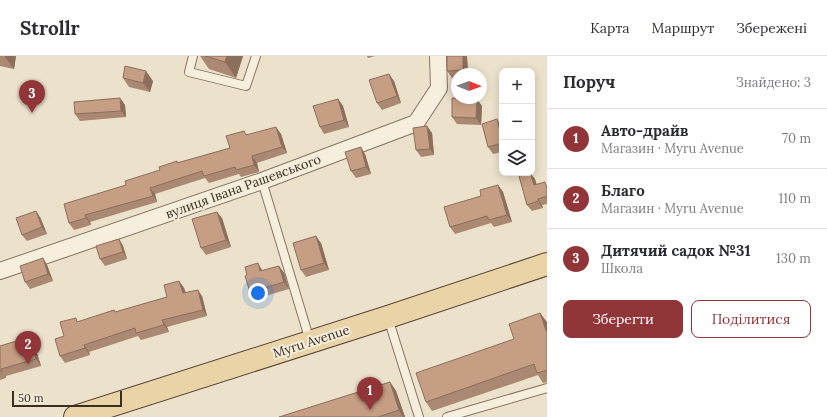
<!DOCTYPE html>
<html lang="uk">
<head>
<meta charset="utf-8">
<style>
  :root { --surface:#fff; --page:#f2f2f3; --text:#2b2b33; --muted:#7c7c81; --line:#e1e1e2; --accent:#913538 }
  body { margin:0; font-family:Lora,serif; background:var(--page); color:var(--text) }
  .controls { position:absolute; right:12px; top:12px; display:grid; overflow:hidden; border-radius:8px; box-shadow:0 2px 10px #0003 }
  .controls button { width:36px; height:36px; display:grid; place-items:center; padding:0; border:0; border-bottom:1px solid var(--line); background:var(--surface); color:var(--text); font:20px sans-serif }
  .compass { position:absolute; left:451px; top:12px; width:36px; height:36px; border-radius:50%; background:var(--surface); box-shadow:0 2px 10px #0003; rotate:91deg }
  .scale { position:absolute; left:12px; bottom:10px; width:110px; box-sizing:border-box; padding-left:4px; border:2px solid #392d22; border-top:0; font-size:11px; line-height:14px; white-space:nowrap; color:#392d22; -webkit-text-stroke:3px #f4ecda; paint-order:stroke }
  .you { position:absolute; left:258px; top:237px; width:14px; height:14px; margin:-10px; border:3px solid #fff; border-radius:50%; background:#1a73e8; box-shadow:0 0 0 6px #1a73e833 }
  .badge { display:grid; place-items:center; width:26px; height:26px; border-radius:50%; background:var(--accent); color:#fff; font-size:13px; font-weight:700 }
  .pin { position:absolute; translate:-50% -33px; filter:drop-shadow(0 1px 2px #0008) }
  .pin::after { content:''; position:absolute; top:21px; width:14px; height:12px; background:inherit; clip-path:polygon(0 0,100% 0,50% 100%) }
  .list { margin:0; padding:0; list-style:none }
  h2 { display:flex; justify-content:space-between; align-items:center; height:52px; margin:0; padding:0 16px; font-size:17px }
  h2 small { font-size:13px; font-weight:400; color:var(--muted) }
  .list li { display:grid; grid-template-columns:26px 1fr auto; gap:12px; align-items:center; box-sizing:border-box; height:60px; padding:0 16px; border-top:1px solid var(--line) }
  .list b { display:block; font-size:15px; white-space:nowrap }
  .list p { margin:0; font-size:13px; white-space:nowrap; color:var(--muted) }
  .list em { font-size:13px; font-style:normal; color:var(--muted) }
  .actions { display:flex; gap:8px; padding:12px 16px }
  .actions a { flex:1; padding:9px 0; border:1px solid var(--accent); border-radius:8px; text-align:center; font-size:14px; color:var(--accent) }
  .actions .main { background:var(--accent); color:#fff }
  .icon { flex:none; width:22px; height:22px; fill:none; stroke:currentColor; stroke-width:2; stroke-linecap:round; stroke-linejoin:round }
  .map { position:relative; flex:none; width:547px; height:361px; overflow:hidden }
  header { display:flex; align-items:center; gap:24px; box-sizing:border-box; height:56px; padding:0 20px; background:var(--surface); border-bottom:1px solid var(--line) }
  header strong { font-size:19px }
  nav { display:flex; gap:22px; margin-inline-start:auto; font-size:14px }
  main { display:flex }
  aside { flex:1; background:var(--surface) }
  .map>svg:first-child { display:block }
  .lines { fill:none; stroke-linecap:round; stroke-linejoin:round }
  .service-casing { stroke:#877460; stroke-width:10 }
  .minor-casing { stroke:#877460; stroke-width:18 }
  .primary-casing { stroke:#564334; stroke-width:24 }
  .service { stroke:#f7efde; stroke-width:8 }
  .minor { stroke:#f7efde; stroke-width:16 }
  .primary { stroke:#ead4a7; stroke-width:22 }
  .wall { fill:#aa8872 }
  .shaded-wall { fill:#8b6f5c }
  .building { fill:#c69e84; stroke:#8b6f5c }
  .labels { text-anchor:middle; stroke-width:4; stroke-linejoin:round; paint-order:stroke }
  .street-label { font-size:13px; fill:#392d22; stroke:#f4ecda }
</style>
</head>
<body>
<header>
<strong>Strollr</strong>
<nav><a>Карта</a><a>Маршрут</a><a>Збережені</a></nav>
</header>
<main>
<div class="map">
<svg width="547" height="361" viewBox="0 0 547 361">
  <rect width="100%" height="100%" fill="#ece1cb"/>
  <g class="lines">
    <g class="service-casing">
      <path id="service" d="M193,0L189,16L246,30L256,0
        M262,125L310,285
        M388,262L419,361
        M447,361L547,332"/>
    </g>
    <g class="minor-casing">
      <path id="minor" d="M0,215L262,125L416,67L439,32L438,0"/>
    </g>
    <g class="primary-casing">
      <path id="primary" d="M75,361L388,261L547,208"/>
    </g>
    <use href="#service" class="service"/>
    <use href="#minor" class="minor"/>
    <use href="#primary" class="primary"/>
  </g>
  <path class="wall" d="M0,0H16L14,13L0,10Z
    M200,0H243L236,22L209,13Z
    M367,0H375L368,2Z
    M447,0H467L468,18H457V22H452L447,15Z
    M123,22L153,25L150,36L129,31Z
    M394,25L401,47L382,54L377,47Z
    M120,42L125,49L126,61L80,65L75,58Z
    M338,43L343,50L349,71L324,78L320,71Z
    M482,50L481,69L457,68L452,61Z
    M497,63L501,70L502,72V96L493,98L488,91Z
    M427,70L432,77L434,99L421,101L416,94Z
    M281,78L287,97L257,107L259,116L241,121L239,118L209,127L205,122L155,138L157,146L90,166L91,169L74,174L69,167L126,129L160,114L177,105L178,107L230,92L247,79Z
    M365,98L371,118L356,122L351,115Z
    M530,117L535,123L536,129H547V148L542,149L543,152L532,155L527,149Z
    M498,129L503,136L512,166L494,171L491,167L455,178L450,171L481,140Z
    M40,161L47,178L27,185L22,179Z
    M222,162L231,191L206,199L201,192Z
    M119,183L123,190L127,203L105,210L100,203Z
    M321,187L329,214L306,221L301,214Z
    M43,202L47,209L53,225L30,233L25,226Z
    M279,210L284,217L289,233L255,243L250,236L263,215Z
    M179,225L184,232L186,237L202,240L207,260L167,271L169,276L141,284L138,280L89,296L90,299L65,307L60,300L64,280L79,266L114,254L115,256L167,241Z
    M540,257L547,267V326L543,327L538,319L432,355L426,346L514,283Z
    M30,281L34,288L41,310L6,320V322L0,324V290Z
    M390,326L396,335L405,361H279Z"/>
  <path class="shaded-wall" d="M5,0H16L14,13L5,1Z
    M227,0H243L236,22L225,6Z
    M463,0H467L468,18H466L463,14Z
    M146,15L153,25L150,36L143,27Z
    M389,18L394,25L401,47L397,40Z
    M120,42L125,49L126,61L121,55Z
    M338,43L343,50L349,71L344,64Z
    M477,43L482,50L481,69L476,62Z
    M497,63L501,70L502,72V82Z
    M427,70L432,77L434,99L430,93Z
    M276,71L281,78L287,97L282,91Z
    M361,91L365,98L371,118L366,111Z
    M252,100L257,107L259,116L254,109Z
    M530,117L535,123L539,136L534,129Z
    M498,129L503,136L512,166L507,159Z
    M150,132L155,138L157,146L153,140Z
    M538,143L542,149L543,152L538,145Z
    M36,155L40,161L47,178L42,171Z
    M217,156L222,162L231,191L226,184Z
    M85,159L90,166L91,169L86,162Z
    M316,180L321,187L329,214L324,207Z
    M119,183L123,190L127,203L123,196Z
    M43,202L47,209L53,225L48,218Z
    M258,207L262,214L265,222L260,215Z
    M279,210L284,217L289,233L284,226Z
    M179,225L184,232L188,244L183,237Z
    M198,234L202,240L207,260L203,254Z
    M540,257L547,266V277Z
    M162,264L167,271L169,276L164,269Z
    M30,281L34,288L41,310L36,303Z
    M84,289L89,296L90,299L85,292Z
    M390,326L396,335L405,361H403L399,354Z"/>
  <path class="building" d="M205,0H227L225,6Z
    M447,0H463V14L447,15Z
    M125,10L146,15L143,27L123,22Z
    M389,18L397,40L377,47L369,24Z
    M120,42L121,55L75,58L74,46Z
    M452,42L477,43L476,62L452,61Z
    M338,43L344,64L320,71L313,50Z
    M497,63L502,82V87L488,91L482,68Z
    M427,70L430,93L416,94L413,72Z
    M276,71L282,91L252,100L254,109L236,114L235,111L204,120L202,115L150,132L153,140L85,159L86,162L69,167L64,148L126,129L125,125L160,114L159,111L177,105V107L230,92L226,80L244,75L246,79Z
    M361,91L366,111L351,115L345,96Z
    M529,117H530L534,129L545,126L547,132V140L538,143V145L527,149L519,120Z
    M498,129L507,159L489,164L487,160L450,171L444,151L481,140L480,134Z
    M36,155L42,171L22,179L16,162Z
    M217,156L226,184L201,192L192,163Z
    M316,180L324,207L301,214L293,187Z
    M119,183L123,196L100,203L96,190Z
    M43,202L48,218L25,226L20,210Z
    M258,207L260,215L279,210L284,226L250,236L245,220L247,219L245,211Z
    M179,225L183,237L198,234L203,254L162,264L164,269L136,277L135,272L84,289L85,292L60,300L55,283L64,280L60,266L76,262L77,266L114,254L115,256L167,241L164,229Z
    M540,257L547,277V314L537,317L534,308L426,346L416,317L514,283L509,268Z
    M30,281L36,303L1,313L2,315L0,316V290Z
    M390,326L399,354L378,361H279Z"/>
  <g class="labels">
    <g class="street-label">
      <text transform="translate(243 130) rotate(-20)" y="5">вулиця Івана Рашевського</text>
      <text transform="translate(311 285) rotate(-18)" y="5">Myru Avenue</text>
    </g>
  </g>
</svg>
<div class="controls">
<button>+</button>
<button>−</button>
<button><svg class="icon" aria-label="layers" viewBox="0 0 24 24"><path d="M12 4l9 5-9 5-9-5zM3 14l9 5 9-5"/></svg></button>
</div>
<svg class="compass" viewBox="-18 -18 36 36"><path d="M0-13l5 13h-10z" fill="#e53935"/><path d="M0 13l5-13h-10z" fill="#7c7c81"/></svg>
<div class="scale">50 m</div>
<div class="you"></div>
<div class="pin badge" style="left:370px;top:354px">1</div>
<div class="pin badge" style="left:28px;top:308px">2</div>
<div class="pin badge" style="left:32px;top:57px">3</div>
</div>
<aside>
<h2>Поруч<small>Знайдено: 3</small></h2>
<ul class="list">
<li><span class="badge">1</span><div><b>Авто-драйв</b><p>Магазин · Myru Avenue</p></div><em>70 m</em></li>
<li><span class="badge">2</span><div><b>Благо</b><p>Магазин · Myru Avenue</p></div><em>110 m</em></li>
<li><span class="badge">3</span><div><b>Дитячий садок №31</b><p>Школа</p></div><em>130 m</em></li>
</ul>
<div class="actions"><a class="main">Зберегти</a><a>Поділитися</a></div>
</aside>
</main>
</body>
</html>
